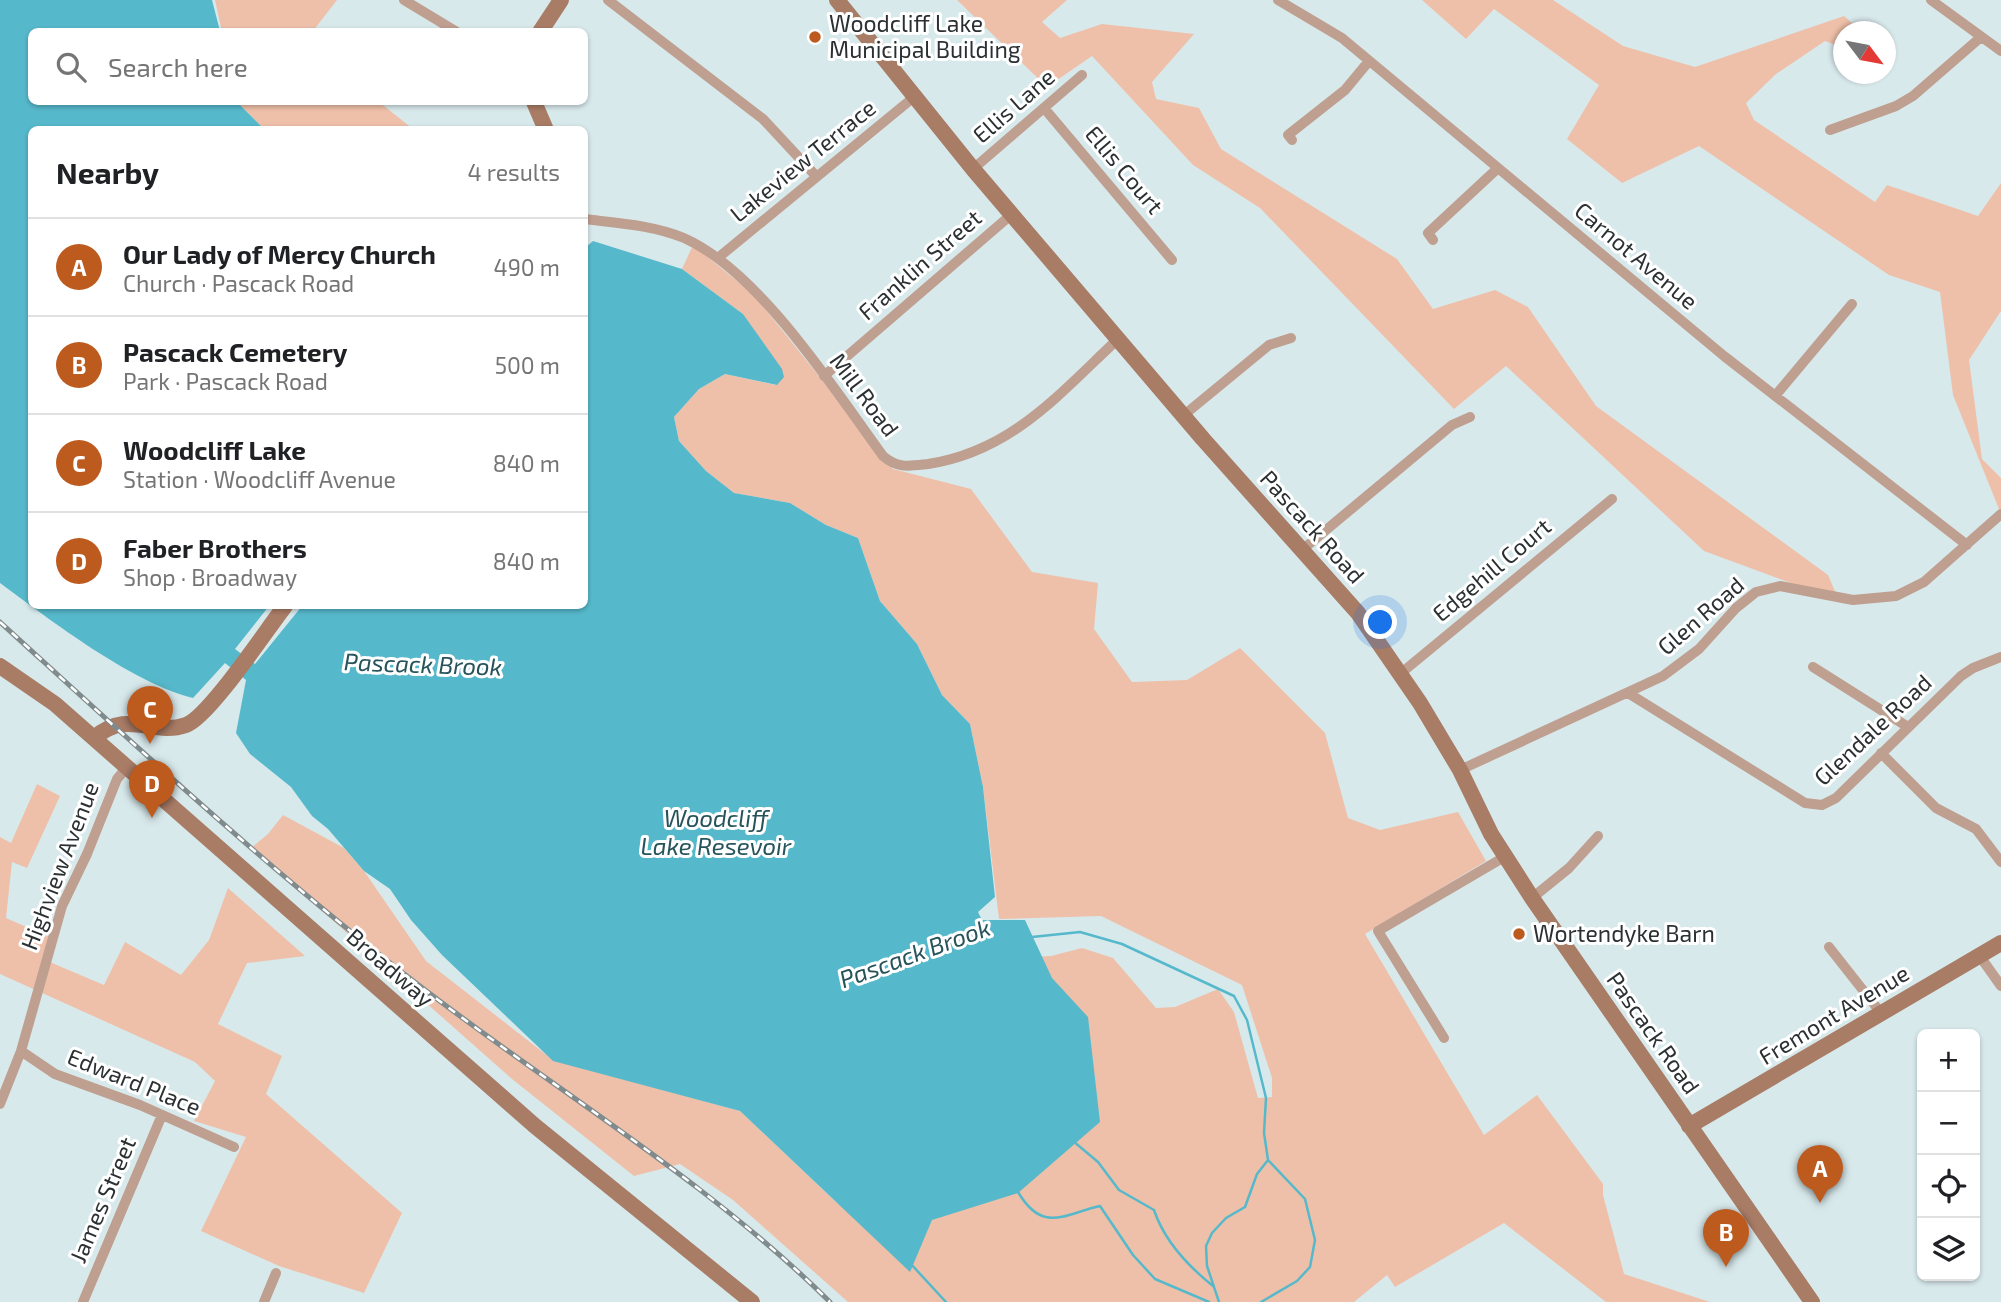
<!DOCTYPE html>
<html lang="en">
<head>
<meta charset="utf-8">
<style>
  :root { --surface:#fff; --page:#f6f6f6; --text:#202124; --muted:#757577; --line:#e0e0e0; --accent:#bd5b1f }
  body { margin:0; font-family:"Exo 2",sans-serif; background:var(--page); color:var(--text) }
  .controls { position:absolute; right:21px; bottom:21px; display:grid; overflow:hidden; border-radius:10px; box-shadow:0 2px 5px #0004 }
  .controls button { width:63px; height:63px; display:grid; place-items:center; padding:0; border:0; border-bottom:2px solid var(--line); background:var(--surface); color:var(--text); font:35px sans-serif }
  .compass { position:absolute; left:1833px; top:21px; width:63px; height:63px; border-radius:50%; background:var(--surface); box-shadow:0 2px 5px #0004; rotate:122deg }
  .you { position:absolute; left:1381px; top:623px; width:24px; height:24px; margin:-18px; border:5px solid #fff; border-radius:50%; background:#1a73e8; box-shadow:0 0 0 10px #1a73e833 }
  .badge { display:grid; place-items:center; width:46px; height:46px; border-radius:50%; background:var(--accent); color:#fff; font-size:23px; font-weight:700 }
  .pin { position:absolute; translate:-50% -58px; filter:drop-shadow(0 2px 4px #0008) }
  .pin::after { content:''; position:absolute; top:37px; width:24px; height:21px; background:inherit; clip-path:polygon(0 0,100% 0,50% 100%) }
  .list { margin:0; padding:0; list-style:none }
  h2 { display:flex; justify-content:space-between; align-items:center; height:91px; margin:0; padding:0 28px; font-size:30px }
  h2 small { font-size:23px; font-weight:400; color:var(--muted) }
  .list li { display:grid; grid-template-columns:46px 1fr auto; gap:21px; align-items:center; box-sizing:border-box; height:98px; padding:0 28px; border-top:2px solid var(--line) }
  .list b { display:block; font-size:26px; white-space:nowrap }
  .list p { margin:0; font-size:23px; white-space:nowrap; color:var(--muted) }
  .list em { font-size:23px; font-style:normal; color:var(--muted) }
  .icon { flex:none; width:38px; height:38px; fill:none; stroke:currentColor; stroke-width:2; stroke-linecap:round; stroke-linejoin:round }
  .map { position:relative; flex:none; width:2001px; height:1302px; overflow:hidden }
  .search { position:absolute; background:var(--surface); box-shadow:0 2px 5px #0004; left:28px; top:28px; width:560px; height:77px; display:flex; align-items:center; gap:18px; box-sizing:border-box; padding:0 24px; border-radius:10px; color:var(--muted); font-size:26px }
  .panel { position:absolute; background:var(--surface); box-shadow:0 2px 5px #0004; left:28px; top:126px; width:560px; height:483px; border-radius:10px }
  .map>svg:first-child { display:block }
  .green { fill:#eec0a9 }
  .water { fill:#56b9cb }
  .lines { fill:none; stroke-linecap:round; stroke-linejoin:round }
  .stream { stroke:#56b9cb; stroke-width:2.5 }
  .street { stroke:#be9f90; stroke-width:10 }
  .secondary { stroke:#a97c66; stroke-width:16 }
  .rail-casing { stroke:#808b8d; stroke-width:5 }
  .rail { stroke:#fff; stroke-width:2.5; stroke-dasharray:8; stroke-linecap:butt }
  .poi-dot { fill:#bd5b1f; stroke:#fff; stroke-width:2.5 }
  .labels { text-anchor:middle; stroke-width:6; stroke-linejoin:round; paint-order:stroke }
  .poi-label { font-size:23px; fill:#2b3133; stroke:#fff; text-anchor:start }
  .street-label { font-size:23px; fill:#2b3133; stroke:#fff }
  .water-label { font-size:24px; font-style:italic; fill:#27535b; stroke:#fff }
</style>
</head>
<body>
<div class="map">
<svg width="2001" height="1302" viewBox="0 0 2001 1302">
  <rect width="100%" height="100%" fill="#d8e9ec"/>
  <path class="green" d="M215,0H337L313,31L222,32Z
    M957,0H1067L1042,22L1060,38L1102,24L1194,34L1152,82L1156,99L1199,108L1221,149L1397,259L1433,309L1495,290L1528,307L1596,406L1828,575L1837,596L1810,590L1704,551L1506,366L1454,409L1260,208L1193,165L1092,56L1047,87Z
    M1422,0H1553L1623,46L1695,67L1844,16L1861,31L1843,32V48L1825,41L1776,74L1746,103L1754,120L1875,202L1887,185L1978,216L2001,183V311L1969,360L1982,459L2001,478V514L1953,395L1940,292L1889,275L1699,146L1622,183L1567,139L1599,85L1494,9L1466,39Z
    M237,102H379L413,129H264Z
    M693,245L754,295L893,469L971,489L1032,572L1098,583L1094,629L1132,682L1187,680L1240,648L1325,733L1348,818L1380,830L1458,812L1486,861L1365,934L1484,1135L1537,1095L1603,1184V1195L1624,1274L1710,1302H1606L1504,1223L1395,1287L1387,1275L1354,1302H848L733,1200L680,1164L634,1176L512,1079L251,848L268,834L283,815L344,848L364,871L426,961L553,1060L740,1111L837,1203L992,958L1051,956L1082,948L1113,958L1156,1008L1175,1007L1218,989L1234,1012L1258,1098L1272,1097V1078L1242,985L1101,916L999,919L983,787L970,724L942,695L917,644L880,601L858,538L826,525L790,503L734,493L706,471L679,441L674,417L699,389L725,374L776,385L743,314L682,269Z
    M37,784L60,796L27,868L12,862L6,918L54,939L45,960L104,985L125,942L181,975L209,940L228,888L305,956L247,963L218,1024L282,1056L266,1094L402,1213L364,1293L279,1266L201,1231L246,1137L194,1121L215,1081L195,1062L0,974V837L11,843Z"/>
  <path class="water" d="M0,0H212L220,31L32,32V102H237L264,129L32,130V606H269L235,649L255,664L302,606H584L585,248L593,241L682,269L743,314L782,369L784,377L777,385L725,374L699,389L674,417L679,441L706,471L734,493L790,503L826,525L858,538L880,601L917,644L942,695L970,724L983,787L995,897L978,912L982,920H1025L1052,978L1088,1017L1100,1122L1018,1193L932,1220L910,1272L740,1111L553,1061L442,955L411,920L390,889L364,871L328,829L312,816L291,787L250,754L236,733L246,680L225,663L193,698C134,684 50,620 0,583Z"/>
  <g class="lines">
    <path class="stream" d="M1032,937L1080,932L1122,944L1234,996L1247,1020L1266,1098L1264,1133L1268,1160L1305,1199L1315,1240L1310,1267L1297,1281L1261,1302
      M1073,1141L1098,1162L1119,1190L1154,1210C1164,1240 1188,1266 1213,1286
      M1018,1192C1043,1234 1064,1214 1100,1206L1133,1255L1155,1279L1209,1302
      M910,1263L946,1302
      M1219,1302L1207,1266L1206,1246L1212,1233L1226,1218L1245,1207L1257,1174L1268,1160"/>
    <path class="street" d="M404,0L457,32
      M608,0L763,119L816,176
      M1278,0L1342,38L1724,356L1967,545
      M1931,0L2001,51
      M1044,108L1172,260
      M1830,130L1896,106L1913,96L1981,37
      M1292,140L1288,135L1345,90L1369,61
      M973,169L1082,75
      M584,219C617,223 653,225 684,238C759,271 834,389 883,456C898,469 910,466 928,464C1012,451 1059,394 1118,339
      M1433,240L1428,233L1498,168
      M719,257L914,97
      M824,376L1012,214
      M1775,396L1852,304
      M1184,415L1269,345L1291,338
      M1302,550L1452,425L1470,417
      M1813,667L1908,727
      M1400,674L1612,499
      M1628,693L1805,803L1822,805L1836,798L1961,676L1973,668L2001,657
      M1881,753L1936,808L1976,829L2001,862
      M1460,770L1663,676L1699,649L1736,608L1756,592L1780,586L1853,600L1896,596L1924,582L2001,514
      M1532,898L1569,868L1598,836
      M1829,947L1881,1013
      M1979,955L2001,986
      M1444,1038L1378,931L1506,856
      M21,1051L55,1074L140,1105L234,1147
      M0,1104L21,1051L62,906L87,854L117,779L127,767
      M83,1302L162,1115
      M264,1302L276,1273"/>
    <path class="secondary" d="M837,0L973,169L1203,439L1358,613L1420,703L1460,770L1491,834L1532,898L1812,1302
      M540,32L561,0
      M534,102L546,130
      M0,666L55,704L535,1126L752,1302
      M94,738C129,708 152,737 186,725C209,717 267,629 285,606
      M1689,1126L2001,943"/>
    <g class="rail-casing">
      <path id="rail" d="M0,622C136,746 270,871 416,983C553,1089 707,1180 830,1302"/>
    </g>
    <use href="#rail" class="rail"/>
  </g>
  <g class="poi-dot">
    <circle cx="815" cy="37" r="7"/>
    <circle cx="1519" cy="934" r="7"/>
  </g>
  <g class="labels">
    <g class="poi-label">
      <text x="829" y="32">Woodcliff Lake<tspan x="829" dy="26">Municipal Building</tspan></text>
      <text x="1533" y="942">Wortendyke Barn</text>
    </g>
    <g class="street-label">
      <text transform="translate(1014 106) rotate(-41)" y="8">Ellis Lane</text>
      <text transform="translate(803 161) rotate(-39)" y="8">Lakeview Terrace</text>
      <text transform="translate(1124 170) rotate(50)" y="8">Ellis Court</text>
      <text transform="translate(1636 256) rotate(40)" y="8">Carnot Avenue</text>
      <text transform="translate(920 265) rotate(-41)" y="8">Franklin Street</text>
      <text transform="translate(864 395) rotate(53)" y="8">Mill Road</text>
      <text transform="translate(1312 527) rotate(48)" y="8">Pascack Road</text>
      <text transform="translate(1492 570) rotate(-40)" y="8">Edgehill Court</text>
      <text transform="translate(1701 616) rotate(-41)" y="8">Glen Road</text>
      <text transform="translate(1873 730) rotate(-43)" y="8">Glendale Road</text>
      <text transform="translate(60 866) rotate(-69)" y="8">Highview Avenue</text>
      <text transform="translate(390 968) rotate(41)" y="8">Broadway</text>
      <text transform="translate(1834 1015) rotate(-31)" y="8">Fremont Avenue</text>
      <text transform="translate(1653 1033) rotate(55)" y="8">Pascack Road</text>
      <text transform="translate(134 1082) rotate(22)" y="8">Edward Place</text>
      <text transform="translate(103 1200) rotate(-67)" y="8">James Street</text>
    </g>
    <g class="water-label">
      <text transform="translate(423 665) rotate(2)" y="8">Pascack Brook</text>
      <text x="716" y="827">Woodcliff<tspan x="716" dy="28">Lake Resevoir</tspan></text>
      <text transform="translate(915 954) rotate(-20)" y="8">Pascack Brook</text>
    </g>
  </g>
</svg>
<div class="controls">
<button>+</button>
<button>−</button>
<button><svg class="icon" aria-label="locate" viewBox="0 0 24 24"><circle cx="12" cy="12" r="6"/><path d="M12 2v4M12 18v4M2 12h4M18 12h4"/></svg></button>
<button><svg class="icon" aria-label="layers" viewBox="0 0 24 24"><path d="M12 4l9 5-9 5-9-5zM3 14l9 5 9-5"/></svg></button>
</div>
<svg class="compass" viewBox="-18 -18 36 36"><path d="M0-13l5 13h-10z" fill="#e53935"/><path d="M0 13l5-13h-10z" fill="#757577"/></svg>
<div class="you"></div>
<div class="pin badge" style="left:1820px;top:1203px">A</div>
<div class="pin badge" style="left:1726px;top:1267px">B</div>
<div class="pin badge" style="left:150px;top:744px">C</div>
<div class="pin badge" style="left:152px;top:818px">D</div>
<div class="search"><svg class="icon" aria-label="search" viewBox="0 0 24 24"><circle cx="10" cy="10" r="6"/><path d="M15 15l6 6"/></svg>Search here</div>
<section class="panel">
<h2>Nearby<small>4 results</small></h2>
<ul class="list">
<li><span class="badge">A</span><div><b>Our Lady of Mercy Church</b><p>Church · Pascack Road</p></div><em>490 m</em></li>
<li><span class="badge">B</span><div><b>Pascack Cemetery</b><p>Park · Pascack Road</p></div><em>500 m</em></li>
<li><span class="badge">C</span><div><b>Woodcliff Lake</b><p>Station · Woodcliff Avenue</p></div><em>840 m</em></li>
<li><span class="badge">D</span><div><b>Faber Brothers</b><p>Shop · Broadway</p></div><em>840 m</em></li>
</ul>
</section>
</div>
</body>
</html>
